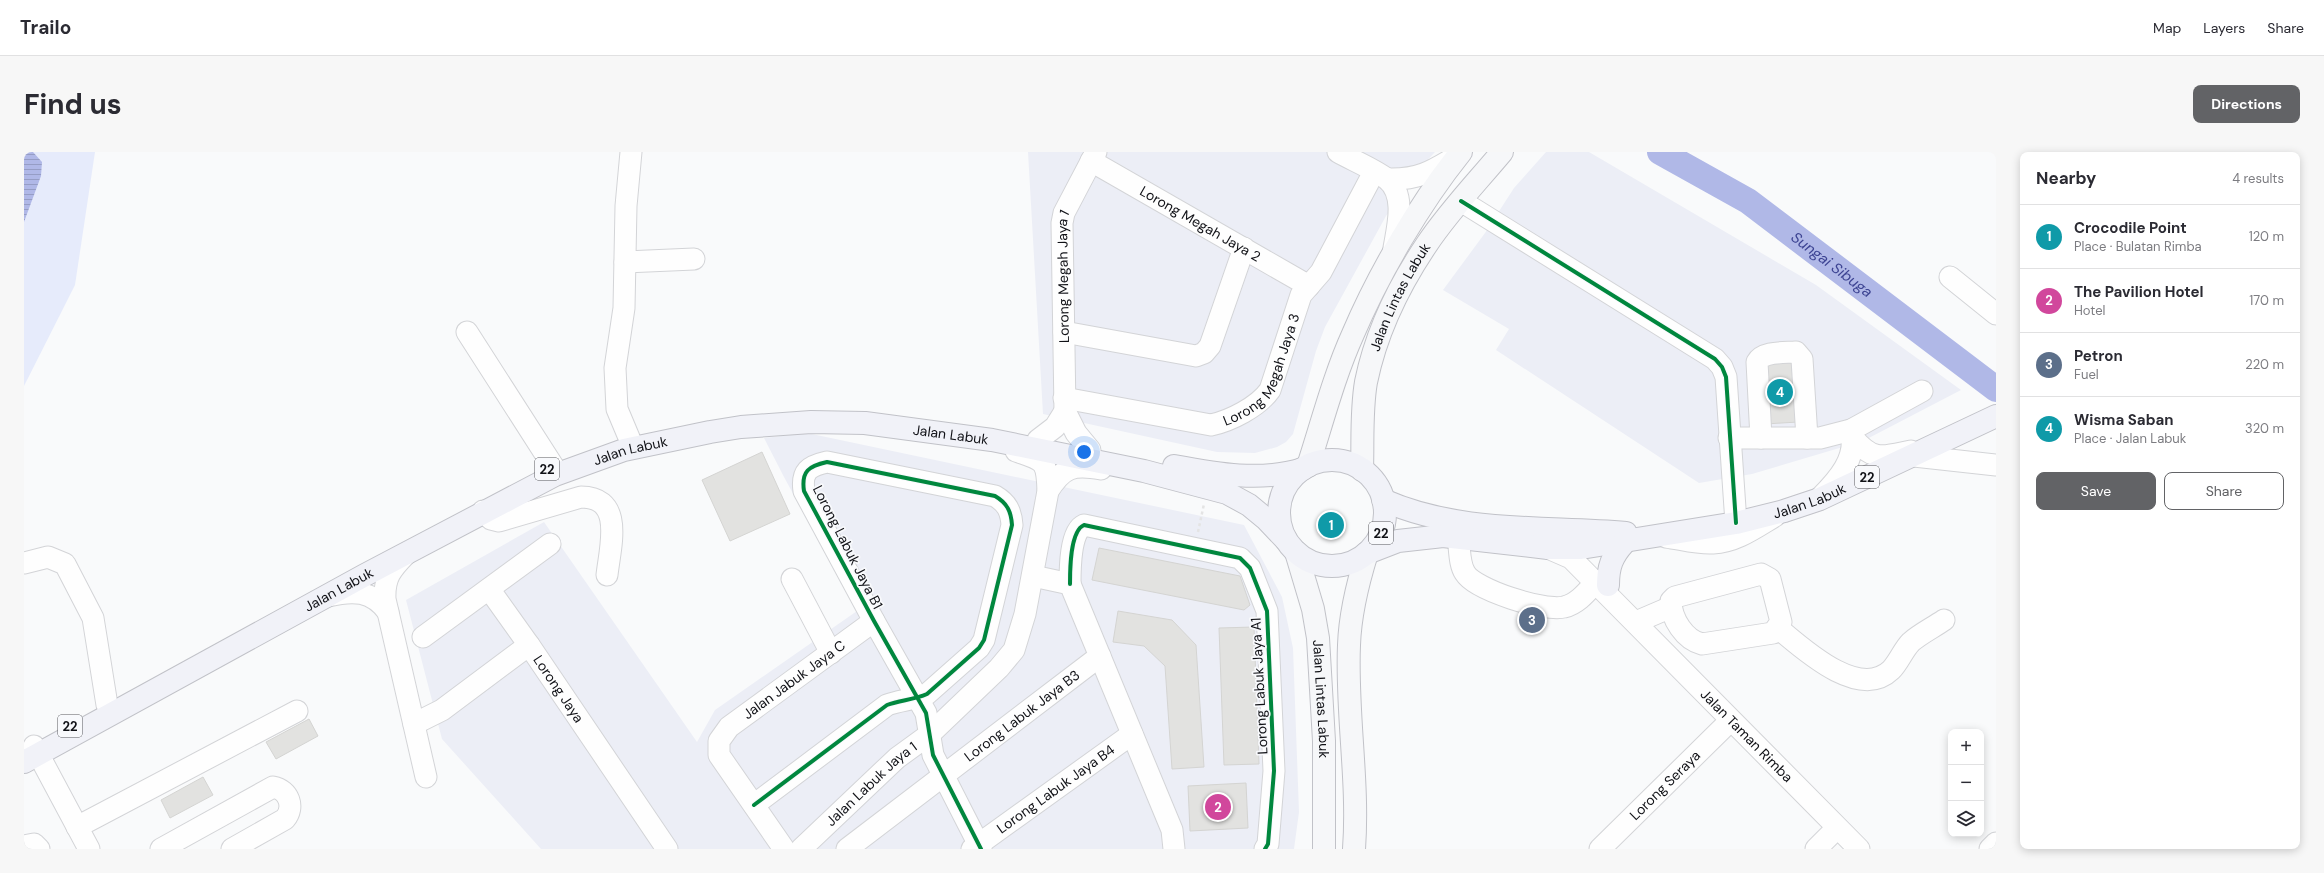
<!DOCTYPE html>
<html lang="en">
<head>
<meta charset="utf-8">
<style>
  :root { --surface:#fff; --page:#f7f7f7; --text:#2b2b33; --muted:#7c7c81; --line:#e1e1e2; --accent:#626366 }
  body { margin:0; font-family:"DM Sans",sans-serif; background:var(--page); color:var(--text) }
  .controls { position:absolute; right:12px; bottom:12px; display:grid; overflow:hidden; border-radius:8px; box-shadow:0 2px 10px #0003 }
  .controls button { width:36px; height:36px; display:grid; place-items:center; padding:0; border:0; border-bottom:1px solid var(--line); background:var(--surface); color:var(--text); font:20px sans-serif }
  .you { position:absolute; left:1060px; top:300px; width:14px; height:14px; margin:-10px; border:3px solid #fff; border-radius:50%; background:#1a73e8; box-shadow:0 0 0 6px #1a73e833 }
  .badge { display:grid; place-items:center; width:26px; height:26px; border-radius:50%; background:var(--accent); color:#fff; font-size:13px; font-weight:700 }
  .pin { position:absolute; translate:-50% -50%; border:2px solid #fff; box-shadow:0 1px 4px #0006 }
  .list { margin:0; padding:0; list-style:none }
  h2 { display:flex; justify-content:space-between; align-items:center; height:52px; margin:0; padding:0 16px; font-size:17px }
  h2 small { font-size:13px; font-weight:400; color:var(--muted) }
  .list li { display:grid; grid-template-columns:26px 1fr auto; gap:12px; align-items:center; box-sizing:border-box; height:64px; padding:0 16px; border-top:1px solid var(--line) }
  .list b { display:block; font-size:15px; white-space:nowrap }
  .list p { margin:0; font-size:13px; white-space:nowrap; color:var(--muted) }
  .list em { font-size:13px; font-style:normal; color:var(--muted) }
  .actions { display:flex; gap:8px; padding:12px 16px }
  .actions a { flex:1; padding:9px 0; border:1px solid var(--accent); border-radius:8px; text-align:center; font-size:14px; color:var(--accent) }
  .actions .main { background:var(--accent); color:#fff }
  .icon { flex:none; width:22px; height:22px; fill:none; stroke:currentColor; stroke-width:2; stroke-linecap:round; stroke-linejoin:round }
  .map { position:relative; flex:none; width:1972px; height:697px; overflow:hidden; border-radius:8px }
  header { display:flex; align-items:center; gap:24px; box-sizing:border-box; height:56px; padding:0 20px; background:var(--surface); border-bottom:1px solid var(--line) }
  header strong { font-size:19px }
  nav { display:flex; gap:22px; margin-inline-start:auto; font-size:14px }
  .intro { display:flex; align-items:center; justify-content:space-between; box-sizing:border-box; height:96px; padding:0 24px }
  h1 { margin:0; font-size:28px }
  .button { padding:10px 18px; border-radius:8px; background:var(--accent); color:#fff; font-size:14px; font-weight:700 }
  main { display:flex; gap:24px; padding:0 24px }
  aside { flex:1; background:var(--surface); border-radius:8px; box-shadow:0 2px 10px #0003 }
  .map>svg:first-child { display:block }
  .built { fill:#eceef6 }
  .grass { fill:#e6ebfb }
  .water { fill:url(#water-rules) }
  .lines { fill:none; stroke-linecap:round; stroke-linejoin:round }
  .river { stroke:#b0b8e7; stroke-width:26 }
  .building { fill:#e2e2e0; stroke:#d4d4d2 }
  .minor-casing { stroke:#d3d4d7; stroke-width:23 }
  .major-casing { stroke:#c1c2c8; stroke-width:24 }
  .highway-casing { stroke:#c1c2c8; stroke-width:24 }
  .path { stroke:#e4e4e4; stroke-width:2.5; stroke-dasharray:3 3; stroke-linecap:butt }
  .minor { stroke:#fefefe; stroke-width:21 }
  .major { stroke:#f6f7f9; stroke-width:22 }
  .highway { stroke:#f1f2f8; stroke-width:22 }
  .cycleway-casing { stroke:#f8f9fc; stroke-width:6 }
  .cycleway { stroke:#00873e; stroke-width:4 }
  .labels { text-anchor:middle; stroke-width:3.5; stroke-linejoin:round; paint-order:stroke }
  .shield { fill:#f8f9fc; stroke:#56575b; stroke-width:1 }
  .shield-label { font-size:13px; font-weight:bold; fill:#101116 }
  .street-label { font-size:14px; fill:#101116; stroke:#f8f9fc }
  .water-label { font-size:15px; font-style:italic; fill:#3d4493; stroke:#f8f9fc }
</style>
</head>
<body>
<header>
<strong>Trailo</strong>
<nav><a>Map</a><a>Layers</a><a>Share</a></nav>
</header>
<div class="intro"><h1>Find us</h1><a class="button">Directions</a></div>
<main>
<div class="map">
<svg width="1972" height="697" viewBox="0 0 1972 697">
  <defs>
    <pattern id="water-rules" width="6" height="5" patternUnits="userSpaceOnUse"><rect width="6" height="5" fill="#b0b8e7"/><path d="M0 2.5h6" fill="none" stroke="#969dc5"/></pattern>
  </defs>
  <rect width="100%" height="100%" fill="#f9fafb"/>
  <path class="built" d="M1004,0H1411L1398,14L1362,64L1301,175L1292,199L1269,282L1262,290L1253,295L1231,301L1193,300L1019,262Z
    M1522,0H1565L1792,133L1937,238L1839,289L1728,322L1675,331L1472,198L1485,177L1419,138L1461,81L1490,36Z
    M783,281L1220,373L1258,445L1269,496L1275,660L1270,697H517L418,587L382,448L520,370L673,590L691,558L833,459L760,325L740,286Z"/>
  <path class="grass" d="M0,0H71L51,133L0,234Z"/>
  <path class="water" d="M0,0H9L18,10L17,24L0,70Z"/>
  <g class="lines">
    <path class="river" id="s1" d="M1636,0L1724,49L1972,237"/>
  </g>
  <path class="building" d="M1771,208L1774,270L1741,272L1737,210Z
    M738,300L766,362L706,389L678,328Z
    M1075,396L1216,424L1226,453L1220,458L1068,428Z
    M1094,459L1148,468L1172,493L1180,615L1148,617L1141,514L1120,494L1089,490Z
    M1230,475L1235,612L1200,613L1195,476Z
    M285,567L294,584L252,607L242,590Z
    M179,625L189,643L146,666L137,648Z
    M1222,631L1224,676L1166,679L1164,634Z"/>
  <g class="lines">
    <g class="minor-casing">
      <g id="minor">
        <path d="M1314,0C1328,8 1350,17 1363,27C1384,44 1372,80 1369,102"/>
        <path id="s2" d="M1067,9L1285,134"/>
        <path d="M1363,27C1394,28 1407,20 1433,4"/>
        <path d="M1437,49L1691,207L1698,215L1702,225L1712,371"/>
        <path d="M601,110L670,107"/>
        <path d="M1926,125L1972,162"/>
        <path d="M443,180L529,314"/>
        <path d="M1040,180L1172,204L1180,201L1186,194L1220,96"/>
        <path id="s3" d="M1040,246L1187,273C1206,269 1234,255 1246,238L1277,143L1297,120L1350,20"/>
        <path d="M1705,286H1796L1827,278L1898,239"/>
        <path d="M1737,286L1733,210C1739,199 1760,201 1772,200L1778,207L1783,286"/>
        <path d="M1829,286C1850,310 1858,305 1887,299"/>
        <path d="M606,288L593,257L591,216L600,156L602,54L607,0"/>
        <path d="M1014,288L1031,275L1041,259"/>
        <path id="s4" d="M1066,298L1052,281L1041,259L1038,71L1040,61L1072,0"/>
        <path d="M1890,304L1972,313"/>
        <path d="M1024,339C1039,315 1049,312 1077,317"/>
        <path d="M1796,346C1814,328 1834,306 1827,278"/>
        <path d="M459,359L467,367L475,369L557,345C601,345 586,395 583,423"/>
        <path d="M1642,385C1657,387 1673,392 1689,391C1712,390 1731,376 1751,364"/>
        <path d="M1434,386C1436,397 1435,412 1441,421C1451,438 1521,460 1540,455C1553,452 1562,441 1571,431"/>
        <path id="s5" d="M1524,396L1547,406L1835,697"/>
        <path d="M382,402C367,417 360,426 361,447L402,625"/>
        <path d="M0,411L24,405L41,412L69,466L83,553"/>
        <path d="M1737,422L1746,427L1757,470L1749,481L1678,492C1661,488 1647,467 1647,449L1651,445Z"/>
        <path d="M1009,424L1046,432L1148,678L1150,697"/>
        <path d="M768,427L807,501"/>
        <path d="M1046,432C1046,418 1046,379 1060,373L1216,406L1226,416L1243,459L1250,619L1244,692L1241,697"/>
        <path d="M465,437L505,493"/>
        <path d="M304,444C329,438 348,438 364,460"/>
        <path d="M1612,470L1647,455"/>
        <path d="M1754,476C1778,496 1835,549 1867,518C1875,510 1879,498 1887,490C1896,482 1910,475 1920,468"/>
        <path d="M399,485L526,392"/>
        <path id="s6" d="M390,572L418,558L505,493L643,697"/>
        <path d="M10,594L65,697"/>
        <path d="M730,653L863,553C876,548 890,548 903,542L955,496L960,488L988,373C987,359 983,351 971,344L803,310C785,314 777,319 780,339L850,469L902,561L909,603L957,697"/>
        <path d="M53,675L273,559"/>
        <path d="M0,694L10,692L15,697"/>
        <path d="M137,697L249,635C265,638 271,655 261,667L208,697"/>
        <path id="s7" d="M760,697L695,603V589L705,575L850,469"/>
        <path id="s8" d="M777,697L873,606L906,582L975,516L990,498L1001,462L1024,339C1023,307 1020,309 992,299"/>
        <path id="s9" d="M823,697L1076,504"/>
        <path id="s10" d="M948,697L1108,582"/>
        <path id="s11" d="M1576,697L1706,569"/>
        <path d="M1792,697L1813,676"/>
        <path d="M1966,697L1972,691"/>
      </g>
    </g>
    <g class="major-casing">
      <g id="major">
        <path d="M1284,314C1298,271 1310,224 1329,182C1355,121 1396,51 1437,0"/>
        <path id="s12" d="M1338,318C1339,288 1337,259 1342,230C1352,181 1376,132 1403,92C1425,59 1453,30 1478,0"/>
        <path id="s13" d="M1272,400L1289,457L1294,486L1300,589V697"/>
        <path d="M1330,697C1335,629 1322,561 1325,493C1326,462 1334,430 1343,401"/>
      </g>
    </g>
    <g class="highway-casing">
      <g id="highway">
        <circle cx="1308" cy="361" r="53"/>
        <path d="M1150,314C1193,322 1237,330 1279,317"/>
        <path d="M1359,348C1436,382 1519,374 1602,381"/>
        <path id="s14" d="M1343,401L1374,389L1419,384L1524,396H1557L1712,371L1760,359L1796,347L1972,264"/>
        <path d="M1584,433C1584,415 1588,404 1600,391"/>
        <path id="s15" d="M0,610L341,423L531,323L600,298L686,280L717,275L787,270L841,271L968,288L1120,319L1203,341L1225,353L1242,367L1262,388"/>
      </g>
    </g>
    <path class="path" d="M1174,380L1180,352"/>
    <use href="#minor" class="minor"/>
    <use href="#major" class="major"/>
    <use href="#highway" class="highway"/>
    <g class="cycleway-casing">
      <path id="cycleway" d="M1437,49L1691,207L1698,215L1702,225L1712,371
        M1046,432C1046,418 1046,379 1060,373L1216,406L1226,416L1243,459L1250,619L1244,692L1241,697
        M730,653L863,553C876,548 890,548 903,542L955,496L960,488L988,373C987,359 983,351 971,344L803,310C785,314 777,319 780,339L850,469L902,561L909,603L957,697"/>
    </g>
    <use href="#cycleway" class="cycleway"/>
  </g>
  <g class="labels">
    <g class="shield">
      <rect x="511" y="306" width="24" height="22" rx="3"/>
      <rect x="1831" y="314" width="24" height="22" rx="3"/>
      <rect x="1345" y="370" width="24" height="22" rx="3"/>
      <rect x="34" y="563" width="24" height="22" rx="3"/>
    </g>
    <g class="shield-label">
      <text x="523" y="322">22</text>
      <text x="1843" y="330">22</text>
      <text x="1357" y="386">22</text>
      <text x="46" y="579">22</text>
    </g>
    <g class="street-label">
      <text dy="5" stroke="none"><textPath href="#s2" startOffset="126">Lorong Megah Jaya 2</textPath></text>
      <text dy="5" stroke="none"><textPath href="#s4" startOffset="181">Lorong Megah Jaya 1</textPath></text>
      <text dy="5" stroke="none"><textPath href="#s12" startOffset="180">Jalan Lintas Labuk</textPath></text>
      <text dy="5" stroke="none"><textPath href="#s3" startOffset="231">Lorong Megah Jaya 3</textPath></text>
      <text dy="5" stroke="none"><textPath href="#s15" startOffset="1007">Jalan Labuk</textPath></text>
      <text dy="5" stroke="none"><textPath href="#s15" startOffset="683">Jalan Labuk</textPath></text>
      <text dy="5" stroke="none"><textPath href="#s14" startOffset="451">Jalan Labuk</textPath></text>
      <text transform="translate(824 395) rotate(63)" y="5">Lorong Labuk Jaya B1</text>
      <text dy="5" stroke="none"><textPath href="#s15" startOffset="359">Jalan Labuk</textPath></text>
      <text dy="5" stroke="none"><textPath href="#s7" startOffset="226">Jalan Jabuk Jaya C</textPath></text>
      <text transform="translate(1235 534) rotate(-93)" y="5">Lorong Labuk Jaya A1</text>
      <text dy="5" stroke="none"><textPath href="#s6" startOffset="193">Lorong Jaya</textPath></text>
      <text dy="5" stroke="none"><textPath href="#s13" startOffset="150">Jalan Lintas Labuk</textPath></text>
      <text dy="5" stroke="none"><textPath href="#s9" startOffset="220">Lorong Labuk Jaya B3</textPath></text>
      <text dy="5" stroke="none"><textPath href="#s5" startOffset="275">Jalan Taman Rimba</textPath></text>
      <text dy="5" stroke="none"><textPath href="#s8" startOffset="96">Jalan Labuk Jaya 1</textPath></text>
      <text dy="5" stroke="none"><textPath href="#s11" startOffset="91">Lorong Seraya</textPath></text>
      <text dy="5" stroke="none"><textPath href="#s10" startOffset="103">Lorong Labuk Jaya B4</textPath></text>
    </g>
    <g class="water-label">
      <text dy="5" stroke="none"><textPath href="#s1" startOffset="206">Sungai Sibuga</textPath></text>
    </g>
  </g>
</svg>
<div class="controls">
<button>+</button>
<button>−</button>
<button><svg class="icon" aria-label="layers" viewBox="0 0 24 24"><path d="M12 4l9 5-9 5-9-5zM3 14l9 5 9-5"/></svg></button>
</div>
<div class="you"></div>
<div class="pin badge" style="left:1307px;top:373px;background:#0f9aa8">1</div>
<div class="pin badge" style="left:1194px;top:655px;background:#d1479c">2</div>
<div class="pin badge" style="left:1508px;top:468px;background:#5c6f8a">3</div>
<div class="pin badge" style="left:1756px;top:240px;background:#0f9aa8">4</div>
</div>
<aside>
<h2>Nearby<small>4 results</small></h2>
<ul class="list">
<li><span class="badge" style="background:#0f9aa8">1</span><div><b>Crocodile Point</b><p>Place · Bulatan Rimba</p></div><em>120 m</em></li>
<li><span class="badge" style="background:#d1479c">2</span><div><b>The Pavilion Hotel</b><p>Hotel</p></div><em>170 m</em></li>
<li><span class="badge" style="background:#5c6f8a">3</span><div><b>Petron</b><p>Fuel</p></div><em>220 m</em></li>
<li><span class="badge" style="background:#0f9aa8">4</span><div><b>Wisma Saban</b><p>Place · Jalan Labuk</p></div><em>320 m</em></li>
</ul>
<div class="actions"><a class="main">Save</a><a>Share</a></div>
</aside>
</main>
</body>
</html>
